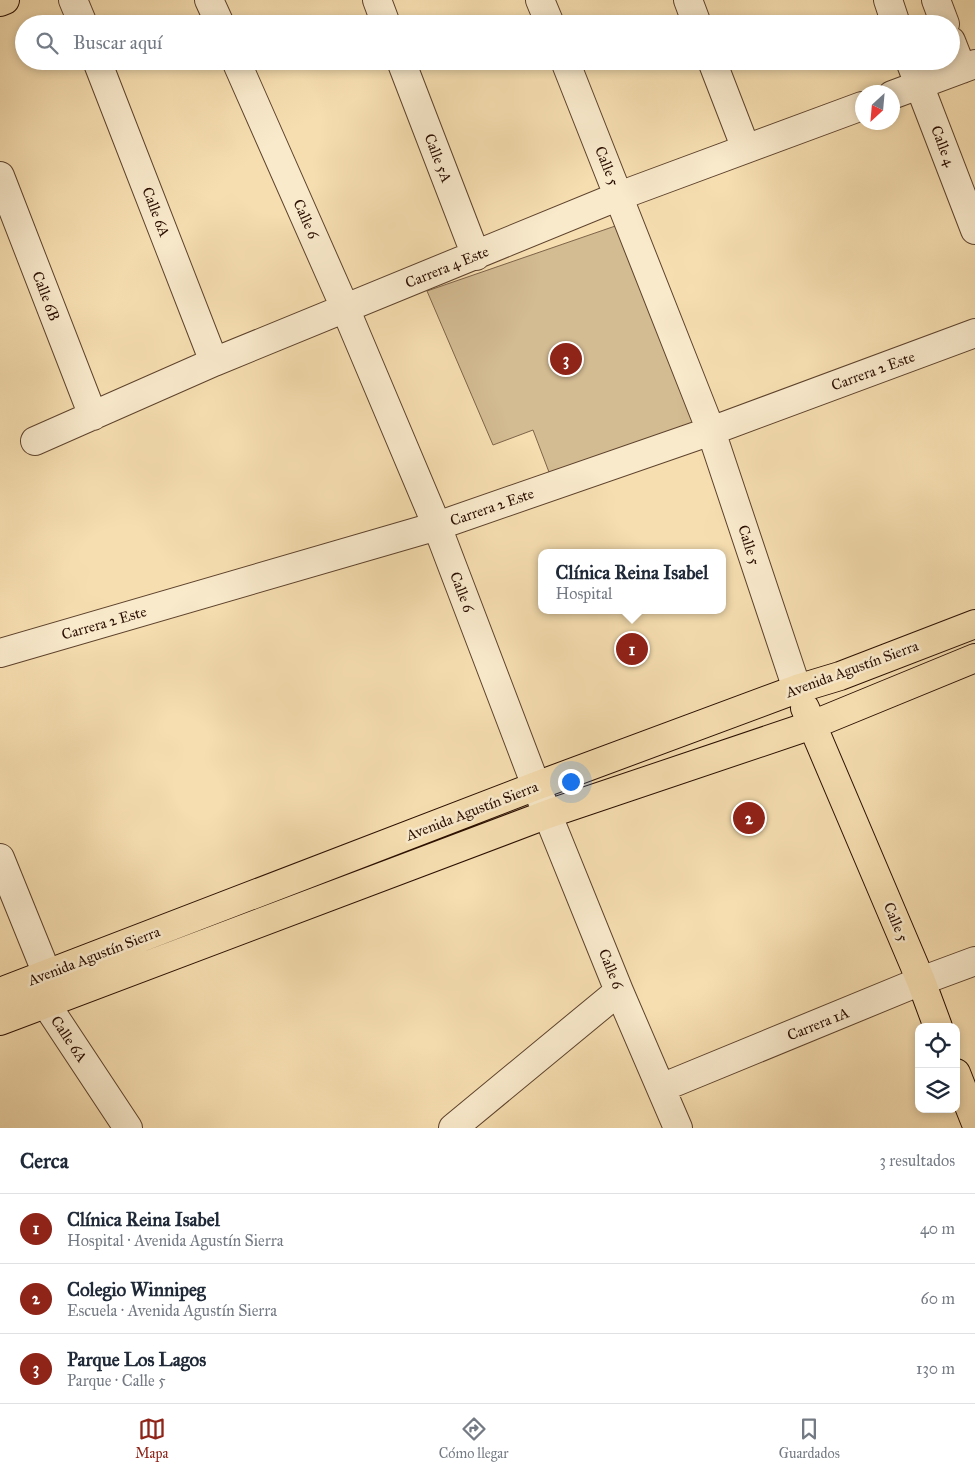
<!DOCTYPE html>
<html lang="es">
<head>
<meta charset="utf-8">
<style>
  :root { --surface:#fff; --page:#f2f2f3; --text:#1f2937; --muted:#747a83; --line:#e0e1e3; --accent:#8f2418 }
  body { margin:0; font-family:"IM FELL Great Primer",serif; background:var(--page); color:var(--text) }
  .controls { position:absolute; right:15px; bottom:15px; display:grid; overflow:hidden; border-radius:10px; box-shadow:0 2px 8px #0003 }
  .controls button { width:45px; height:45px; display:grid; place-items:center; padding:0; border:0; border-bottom:1px solid var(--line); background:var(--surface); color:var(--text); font:25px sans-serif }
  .compass { position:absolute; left:855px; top:85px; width:45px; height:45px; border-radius:50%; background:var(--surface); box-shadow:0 2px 8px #0003; rotate:206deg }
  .you { position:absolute; left:570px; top:781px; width:18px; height:18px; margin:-12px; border:4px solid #fff; border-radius:50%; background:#1a73e8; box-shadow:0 0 0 8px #1a73e833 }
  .badge { display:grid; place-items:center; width:32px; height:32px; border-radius:50%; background:var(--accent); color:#fff; font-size:16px; font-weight:700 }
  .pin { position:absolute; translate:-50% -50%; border:2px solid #fff; box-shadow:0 1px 5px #0006 }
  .popup { position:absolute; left:538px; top:549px; width:188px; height:65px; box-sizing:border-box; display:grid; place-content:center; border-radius:10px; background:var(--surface); filter:drop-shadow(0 1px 4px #0005); font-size:16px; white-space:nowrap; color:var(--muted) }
  .popup b { font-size:19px; color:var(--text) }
  .popup::after { content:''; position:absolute; left:50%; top:100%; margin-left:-10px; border:10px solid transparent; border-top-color:var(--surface) }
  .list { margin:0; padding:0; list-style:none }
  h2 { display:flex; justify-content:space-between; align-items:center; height:65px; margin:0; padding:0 20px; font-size:21px }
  h2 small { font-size:16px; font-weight:400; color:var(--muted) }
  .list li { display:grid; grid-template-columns:32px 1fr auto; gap:15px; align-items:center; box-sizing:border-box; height:70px; padding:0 20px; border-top:1px solid var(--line) }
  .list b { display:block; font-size:19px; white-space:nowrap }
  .list p { margin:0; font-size:16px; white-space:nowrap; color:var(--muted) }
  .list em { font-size:16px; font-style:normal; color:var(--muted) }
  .icon { flex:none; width:28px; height:28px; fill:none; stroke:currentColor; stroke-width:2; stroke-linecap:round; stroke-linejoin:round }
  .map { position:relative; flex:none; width:975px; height:1128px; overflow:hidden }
  .search { position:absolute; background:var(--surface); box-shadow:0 2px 8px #0003; left:15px; right:15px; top:15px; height:55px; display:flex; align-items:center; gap:12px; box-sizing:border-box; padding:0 18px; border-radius:28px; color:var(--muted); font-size:19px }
  .sheet { height:275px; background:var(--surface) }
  nav { display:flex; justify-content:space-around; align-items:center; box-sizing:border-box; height:70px; border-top:1px solid var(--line); background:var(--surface); font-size:14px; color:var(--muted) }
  nav a { display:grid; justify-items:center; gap:2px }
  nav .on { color:var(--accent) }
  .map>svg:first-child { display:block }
  .green { fill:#d3bb92; stroke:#7e6449 }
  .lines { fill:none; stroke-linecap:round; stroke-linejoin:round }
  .minor-casing { stroke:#5d422c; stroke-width:30 }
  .major-casing { stroke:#2a0e00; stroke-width:30 }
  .minor { stroke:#f9eacc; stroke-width:28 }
  .major { stroke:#f6deb0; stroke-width:28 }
  .labels { text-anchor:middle; stroke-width:5; stroke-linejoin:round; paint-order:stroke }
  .street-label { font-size:15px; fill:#2a0e00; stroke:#f9eacc }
</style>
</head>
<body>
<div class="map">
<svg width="975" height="1128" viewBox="0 0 975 1128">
  <rect width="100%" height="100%" fill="#f6deb0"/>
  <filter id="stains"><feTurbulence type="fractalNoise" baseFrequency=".004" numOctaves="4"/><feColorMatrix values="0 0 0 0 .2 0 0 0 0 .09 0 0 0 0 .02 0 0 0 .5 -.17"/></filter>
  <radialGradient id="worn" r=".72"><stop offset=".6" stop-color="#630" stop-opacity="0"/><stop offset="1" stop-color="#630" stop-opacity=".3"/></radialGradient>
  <path class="green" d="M624,223L703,428L552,480L533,430L493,445L427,291Z"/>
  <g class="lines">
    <g class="minor-casing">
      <path id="minor" d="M73,0L83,24
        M209,0L220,24
        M377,0L386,24
        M540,0L550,24
        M688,0L697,24
        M888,0L896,24
        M936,0L945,24
        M951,41L962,69
        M97,61L214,362
        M236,61L345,308L437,526L536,786L619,991L678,1128
        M401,61L476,256
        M565,61L711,431L797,689
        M712,61L746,149
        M910,61L975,230
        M892,95L975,64
        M0,176L93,416
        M35,441L214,362L619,196L862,106
        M0,653L437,526L711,431L975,333
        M0,858L47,974L46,1004L128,1128
        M661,1088L921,981L975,961
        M453,1128L619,991"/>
    </g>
    <g class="major-casing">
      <path id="major" d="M0,2L5,0
        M805,708L921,981L938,1027
        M0,992L536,786L797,689L840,676L975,624
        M0,1021L548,814L812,725L975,658
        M956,1073L975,1121"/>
    </g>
    <use href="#minor" class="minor"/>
    <use href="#major" class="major"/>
  </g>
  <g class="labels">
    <g class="street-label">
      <text transform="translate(943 146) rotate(69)" y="5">Calle 4</text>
      <text transform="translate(438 158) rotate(69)" y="5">Calle 5A</text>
      <text transform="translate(607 166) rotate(68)" y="5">Calle 5</text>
      <text transform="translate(156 212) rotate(69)" y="5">Calle 6A</text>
      <text transform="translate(306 219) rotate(66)" y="5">Calle 6</text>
      <text transform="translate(447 267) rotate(-22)" y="5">Carrera 4 Este</text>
      <text transform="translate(46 296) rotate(69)" y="5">Calle 6B</text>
      <text transform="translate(873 371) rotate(-20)" y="5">Carrera 2 Este</text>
      <text transform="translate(492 507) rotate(-19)" y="5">Carrera 2 Este</text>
      <text transform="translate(749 545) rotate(72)" y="5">Calle 5</text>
      <text transform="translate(462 592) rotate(69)" y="5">Calle 6</text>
      <text transform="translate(104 623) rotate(-16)" y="5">Carrera 2 Este</text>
      <text transform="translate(852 669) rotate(-20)" y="5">Avenida Agustín Sierra</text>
      <text transform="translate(472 811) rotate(-21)" y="5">Avenida Agustín Sierra</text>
      <text transform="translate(896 922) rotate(67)" y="5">Calle 5</text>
      <text transform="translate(94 956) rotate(-21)" y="5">Avenida Agustín Sierra</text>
      <text transform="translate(611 969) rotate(68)" y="5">Calle 6</text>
      <text transform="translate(818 1024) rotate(-22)" y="5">Carrera 1A</text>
      <text transform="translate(69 1039) rotate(56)" y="5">Calle 6A</text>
    </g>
  </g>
  <rect width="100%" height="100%" filter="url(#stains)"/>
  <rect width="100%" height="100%" fill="url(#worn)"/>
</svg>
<div class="controls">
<button><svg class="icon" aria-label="locate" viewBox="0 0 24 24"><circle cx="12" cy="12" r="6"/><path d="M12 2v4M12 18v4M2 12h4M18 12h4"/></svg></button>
<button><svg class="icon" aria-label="layers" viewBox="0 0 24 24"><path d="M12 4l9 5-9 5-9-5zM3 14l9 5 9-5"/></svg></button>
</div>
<svg class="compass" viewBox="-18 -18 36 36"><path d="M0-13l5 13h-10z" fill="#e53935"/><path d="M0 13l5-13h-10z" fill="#747a83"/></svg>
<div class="you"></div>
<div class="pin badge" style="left:632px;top:649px">1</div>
<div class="popup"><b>Clínica Reina Isabel</b>Hospital</div>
<div class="pin badge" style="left:749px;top:818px">2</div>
<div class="pin badge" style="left:566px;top:359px">3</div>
<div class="search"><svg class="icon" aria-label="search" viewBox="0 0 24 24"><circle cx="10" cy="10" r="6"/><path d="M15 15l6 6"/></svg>Buscar aquí</div>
</div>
<section class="sheet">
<h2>Cerca<small>3 resultados</small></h2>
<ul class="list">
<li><span class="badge">1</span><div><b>Clínica Reina Isabel</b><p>Hospital · Avenida Agustín Sierra</p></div><em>40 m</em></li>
<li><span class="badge">2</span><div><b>Colegio Winnipeg</b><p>Escuela · Avenida Agustín Sierra</p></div><em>60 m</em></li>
<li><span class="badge">3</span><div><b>Parque Los Lagos</b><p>Parque · Calle 5</p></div><em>130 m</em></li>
</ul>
</section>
<nav>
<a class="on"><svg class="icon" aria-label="map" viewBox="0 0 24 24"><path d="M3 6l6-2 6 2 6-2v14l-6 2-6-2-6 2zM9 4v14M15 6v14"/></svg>Mapa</a>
<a><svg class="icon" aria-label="directions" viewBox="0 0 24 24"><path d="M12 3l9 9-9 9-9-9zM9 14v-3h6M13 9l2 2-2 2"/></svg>Cómo llegar</a>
<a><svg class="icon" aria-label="saved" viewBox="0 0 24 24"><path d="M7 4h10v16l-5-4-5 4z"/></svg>Guardados</a>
</nav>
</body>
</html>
